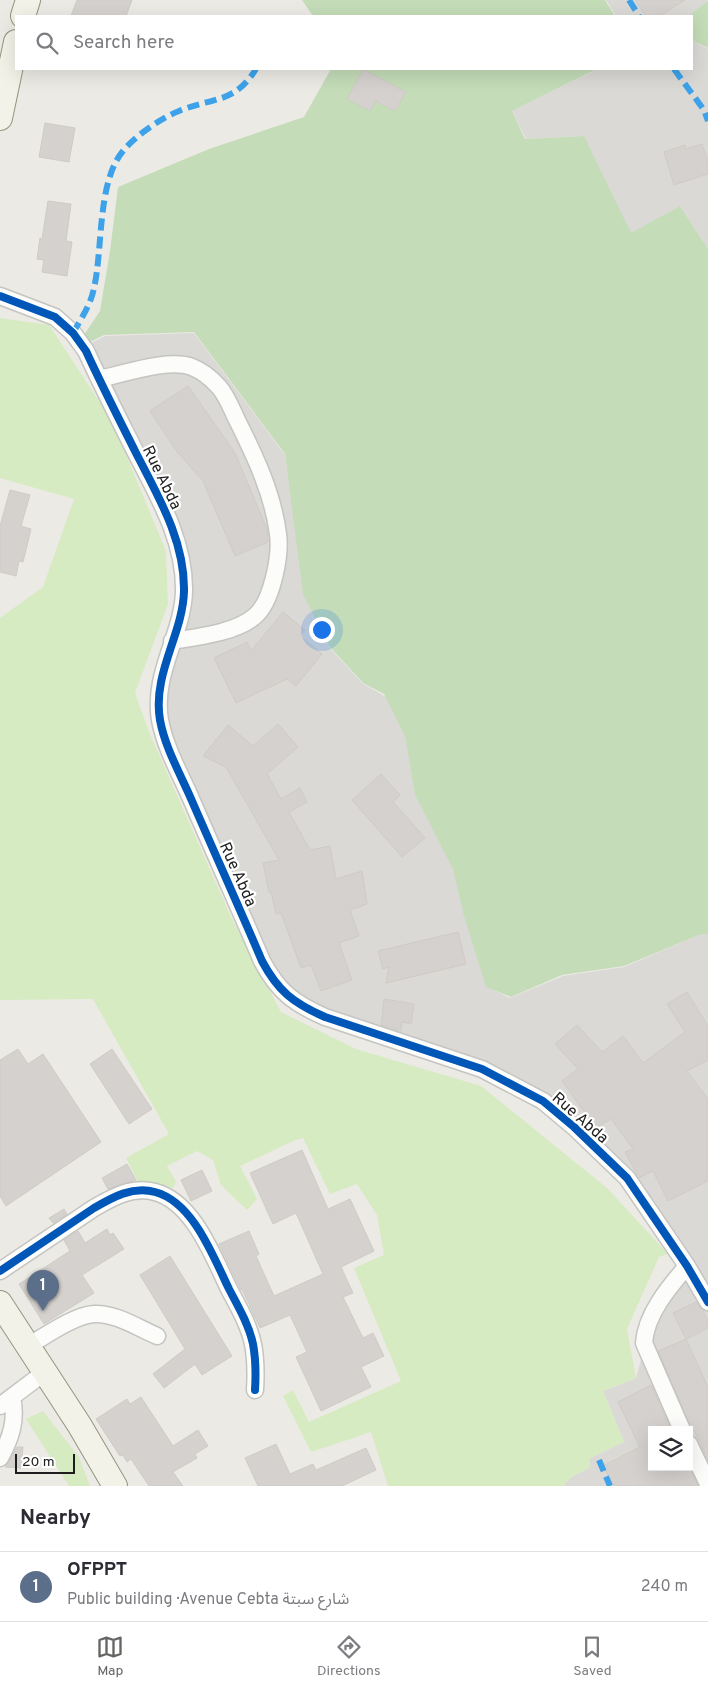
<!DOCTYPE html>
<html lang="en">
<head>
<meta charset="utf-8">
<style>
  :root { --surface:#fff; --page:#f2f2f3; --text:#2b2b33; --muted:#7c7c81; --line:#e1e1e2; --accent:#656563 }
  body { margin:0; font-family:Overpass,"Noto Sans Arabic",sans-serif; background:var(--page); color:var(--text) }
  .controls { position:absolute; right:15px; bottom:15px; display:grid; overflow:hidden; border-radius:0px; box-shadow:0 5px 20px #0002 }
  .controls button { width:45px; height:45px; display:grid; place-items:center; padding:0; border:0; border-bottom:1px solid var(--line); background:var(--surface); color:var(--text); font:25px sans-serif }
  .scale { position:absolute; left:15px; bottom:12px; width:60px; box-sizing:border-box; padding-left:5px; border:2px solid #1d1d1d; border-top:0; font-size:14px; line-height:18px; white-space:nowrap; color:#1d1d1d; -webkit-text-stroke:4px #fff; paint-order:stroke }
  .you { position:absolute; left:321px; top:629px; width:18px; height:18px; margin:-12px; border:4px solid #fff; border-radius:50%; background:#1a73e8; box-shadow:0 0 0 8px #1a73e833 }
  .badge { display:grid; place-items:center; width:32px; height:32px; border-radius:50%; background:var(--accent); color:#fff; font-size:16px; font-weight:700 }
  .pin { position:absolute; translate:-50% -41px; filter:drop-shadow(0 1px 2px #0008) }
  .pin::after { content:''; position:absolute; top:26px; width:18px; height:15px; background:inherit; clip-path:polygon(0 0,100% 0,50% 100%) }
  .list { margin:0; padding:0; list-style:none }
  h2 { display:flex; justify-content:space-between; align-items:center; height:65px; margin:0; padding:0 20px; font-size:21px }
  h2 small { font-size:16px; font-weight:400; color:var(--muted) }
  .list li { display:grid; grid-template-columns:32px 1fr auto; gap:15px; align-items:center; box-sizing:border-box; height:70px; padding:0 20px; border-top:1px solid var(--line) }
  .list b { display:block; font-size:19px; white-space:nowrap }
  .list p { margin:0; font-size:16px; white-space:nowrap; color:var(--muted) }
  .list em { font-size:16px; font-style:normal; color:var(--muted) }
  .icon { flex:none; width:28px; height:28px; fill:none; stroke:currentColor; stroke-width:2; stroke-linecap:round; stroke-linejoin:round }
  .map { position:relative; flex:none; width:708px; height:1486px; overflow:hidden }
  .search { position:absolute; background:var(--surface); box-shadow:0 5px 20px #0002; left:15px; right:15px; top:15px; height:55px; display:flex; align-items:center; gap:12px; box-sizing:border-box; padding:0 18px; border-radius:0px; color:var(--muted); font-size:19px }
  .sheet { height:135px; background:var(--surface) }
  nav { display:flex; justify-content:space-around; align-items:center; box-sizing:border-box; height:70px; border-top:1px solid var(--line); background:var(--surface); font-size:14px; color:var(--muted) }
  nav a { display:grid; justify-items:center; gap:2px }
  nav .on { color:var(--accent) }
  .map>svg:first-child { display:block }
  .residential { fill:#dbd9d6; fill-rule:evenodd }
  .grass { fill:#d6ebc1 }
  .forest { fill:#c4dcb8 }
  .building { fill:#d4d1ce; stroke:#cfcbc6 }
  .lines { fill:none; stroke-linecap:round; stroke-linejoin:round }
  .street-casing { stroke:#c4c4c1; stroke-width:19 }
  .secondary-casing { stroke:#93957c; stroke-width:26 }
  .street { stroke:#fcfcfb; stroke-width:16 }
  .secondary { stroke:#f2f2e9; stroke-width:24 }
  .quiet { stroke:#3da2ea; stroke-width:6; stroke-dasharray:12 6; stroke-linecap:butt }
  .cycleway-casing { stroke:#fff; stroke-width:11 }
  .cycleway { stroke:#0057b8; stroke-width:8 }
  .labels { text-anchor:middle; stroke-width:4.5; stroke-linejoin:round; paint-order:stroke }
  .street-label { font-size:16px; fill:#1d1d1d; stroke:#fff }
</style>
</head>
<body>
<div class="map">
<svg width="708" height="1486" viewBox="0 0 708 1486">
  <rect width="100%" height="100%" fill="#eceae5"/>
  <path class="residential" d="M606,0H707L708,2L688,16H616Z
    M692,40L708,49V249L680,206L630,235L583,136L526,139L512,111L598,69H692Z
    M194,333L285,455L305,594L329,647L362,683L386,697L405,735L453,869L486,986L510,998L563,976L624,967L699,935L708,934V1486H563L570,1478L590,1467V1458L624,1442L603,1391L636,1378L654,1314L687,1266L646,1204L574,1127L452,1059L282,991L160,721L184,572L99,379L91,343L105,336ZM652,1430H689V1467H652Z"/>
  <path class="grass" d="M0,318L49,325L112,421L166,551L168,604L135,693L149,732L231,917L281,1012L356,1049L481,1086L607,1188L668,1254L659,1257L627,1329L636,1378L603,1391L624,1442L590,1458V1467L570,1478L563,1486H388L371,1432L311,1452L283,1396L293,1390L309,1422L401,1381L354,1268L384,1255L377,1215L357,1184L330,1194L303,1138L293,1141L240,1166L257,1199L247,1210L221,1185L213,1160L197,1151L167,1166L176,1182L173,1188L139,1184L126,1158L169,1134L93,999L0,1000V618L43,587L74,499L0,478Z
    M43,1411L79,1457L90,1486H69L26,1419Z"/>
  <path class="forest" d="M302,0H605L615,16H313Z
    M708,1V48L692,40V16H688Z
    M331,69H597L512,111L525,139L584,136L631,233L680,206L708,249V934L699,935L624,966L562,975L511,997L486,987L464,916L453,869L415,795L405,736L384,694L363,683L329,646L303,594L285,454L194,332L104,335L90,342L84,335L100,311L110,251L118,187L209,149L304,117Z"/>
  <path class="building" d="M77,0H132L126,16H71Z
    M635,0H685L660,16H646Z
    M363,69L406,92L395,111L376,101L370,111L347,99Z
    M45,123L75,128L69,162L39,157Z
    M702,144L708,161V174L674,185L664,152L685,145L686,149Z
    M48,201L71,204L66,241L72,242L67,276L42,272L44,260L37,259L40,238L42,239Z
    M188,386L235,453L267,529L268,542L235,556L203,481L178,453L150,411Z
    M10,490L30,495L21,526L31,529L23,562L19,561L16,576L0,572V526Z
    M283,612L305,630L300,636L322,654L296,686L287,679L236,703L214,658L247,642L251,651Z
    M278,724L298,747L267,774L281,799L300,788L307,802L289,812L310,850L330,846L336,879L362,871L367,904L350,910L359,936L339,943L352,980L321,991L311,965L301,968L281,913L276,914L271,892H269L263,863L279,860L226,767L203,756L228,725L253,746Z
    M381,774L400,795L393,802L425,838L402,857L352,800Z
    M458,932L466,964L386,983L389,967L383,969L378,951Z
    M687,992L708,1026V1060L687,1071L708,1099V1181L668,1201L653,1171L639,1178L625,1152L633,1149L611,1119L596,1128L562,1081L578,1069L555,1044L577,1025L602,1052L623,1036L643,1063L685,1032L667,1004Z
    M384,999L414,1004L411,1024L402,1022L401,1031L381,1025Z
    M18,1049L28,1064L43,1054L101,1142L6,1206L0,1196V1060Z
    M112,1049L152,1109L129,1124L90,1064Z
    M302,1150L328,1209L350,1199L374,1251L341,1267L353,1293L343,1297L363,1338L373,1333L384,1356L361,1367L371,1387L321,1411L296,1357L307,1352L290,1315L260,1328L242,1289L241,1290L219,1244L249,1231L259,1254L256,1256L274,1296L323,1274L296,1213L273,1224L250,1173Z
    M127,1164L136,1180L108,1189L102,1178Z
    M202,1170L212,1191L191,1201L181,1180Z
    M64,1209L67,1214L53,1223L49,1218Z
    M107,1229L110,1235L113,1233L124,1249L82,1275L94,1293L44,1324L19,1284L70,1251L64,1240L78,1231L85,1243Z
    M170,1256L232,1356L202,1375L195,1364L164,1388L153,1374L185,1349L140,1275Z
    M696,1302L703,1311L708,1321V1328L686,1339L673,1313Z
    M686,1339L708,1387V1460L694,1430H692L658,1351Z
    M651,1385L671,1430H652V1467H689L698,1486H614L603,1466L640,1447L618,1402Z
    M141,1397L173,1446L198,1430L208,1446L195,1454L197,1458L173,1472L183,1486H149L131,1459L127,1462L123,1455L120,1456L96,1419L127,1399L130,1404Z
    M276,1444L290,1474L313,1464L316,1470L366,1448L376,1470L342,1486H258L245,1458Z
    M17,1447H23L21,1468L5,1467Z"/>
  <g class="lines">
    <g class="street-casing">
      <path id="street" d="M0,296L55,317L73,333L86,351C102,386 119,419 136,453C158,496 185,541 184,591C183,634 152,674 160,720C165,748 181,775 192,801C215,854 239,907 262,961C278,991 293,1003 325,1017L482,1069L543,1101L574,1127L627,1178L687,1266L708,1302
        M99,379C124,374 168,358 192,367C202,371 212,379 219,387C227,396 232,410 237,420C255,456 273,494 278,534C281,555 272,602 255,616C236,633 196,637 172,641
        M0,1271L94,1208C113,1197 132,1186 155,1192C193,1202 213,1256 229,1289C238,1306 249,1325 253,1344C256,1360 256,1374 255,1390
        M28,1346C45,1336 75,1315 94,1314C116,1313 138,1328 157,1336
        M0,1406L45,1372
        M682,1430L644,1343C646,1314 669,1287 687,1266
        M689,1444L708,1484
        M0,1458C11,1438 17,1420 12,1397"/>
    </g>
    <g class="secondary-casing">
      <path id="secondary" d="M23,16L28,0
        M0,118L16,42
        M0,1303L80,1426L115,1486"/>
    </g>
    <use href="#street" class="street"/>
    <use href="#secondary" class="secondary"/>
    <path class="quiet" d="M629,0L639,16
      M674,69L704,110L708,121
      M73,333C81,319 91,304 94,288C103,249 97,182 123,151C135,136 161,118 179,111C213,97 234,104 256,69
      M599,1460L610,1486"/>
    <g class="cycleway-casing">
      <path id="cycleway" d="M0,296L55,317L73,333L86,351C102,386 119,419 136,453C158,496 185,541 184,591C183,634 152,674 160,720C165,748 181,775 192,801C215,854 239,907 262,961C278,991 293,1003 325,1017L482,1069L543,1101L574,1127L627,1178L687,1266L708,1302
        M0,1271L94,1208C113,1197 132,1186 155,1192C193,1202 213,1256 229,1289C238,1306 249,1325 253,1344C256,1360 256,1374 255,1390"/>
    </g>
    <use href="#cycleway" class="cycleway"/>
  </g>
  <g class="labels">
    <g class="street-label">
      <text transform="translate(163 477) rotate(64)" y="6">Rue Abda</text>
      <text transform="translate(239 874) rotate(66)" y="6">Rue Abda</text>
      <text transform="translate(581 1117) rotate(41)" y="6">Rue Abda</text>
    </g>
  </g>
</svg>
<div class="controls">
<button><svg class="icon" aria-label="layers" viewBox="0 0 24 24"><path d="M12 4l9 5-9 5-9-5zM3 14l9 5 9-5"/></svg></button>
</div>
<div class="scale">20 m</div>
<div class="you"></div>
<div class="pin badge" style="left:43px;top:1311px;background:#5c6f8a">1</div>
<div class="search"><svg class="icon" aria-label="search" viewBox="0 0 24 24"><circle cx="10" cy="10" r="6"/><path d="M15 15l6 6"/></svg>Search here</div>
</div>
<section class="sheet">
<h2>Nearby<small></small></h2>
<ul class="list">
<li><span class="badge" style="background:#5c6f8a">1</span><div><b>OFPPT</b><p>Public building · Avenue Cebta شارع سبتة</p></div><em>240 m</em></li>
</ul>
</section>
<nav>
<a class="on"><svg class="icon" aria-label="map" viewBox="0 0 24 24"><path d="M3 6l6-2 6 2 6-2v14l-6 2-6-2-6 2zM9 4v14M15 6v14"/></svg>Map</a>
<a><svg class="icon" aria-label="directions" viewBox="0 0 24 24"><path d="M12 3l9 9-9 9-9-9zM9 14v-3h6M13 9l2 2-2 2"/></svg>Directions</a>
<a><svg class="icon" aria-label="saved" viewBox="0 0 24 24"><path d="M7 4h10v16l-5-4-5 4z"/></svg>Saved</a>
</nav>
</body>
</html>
